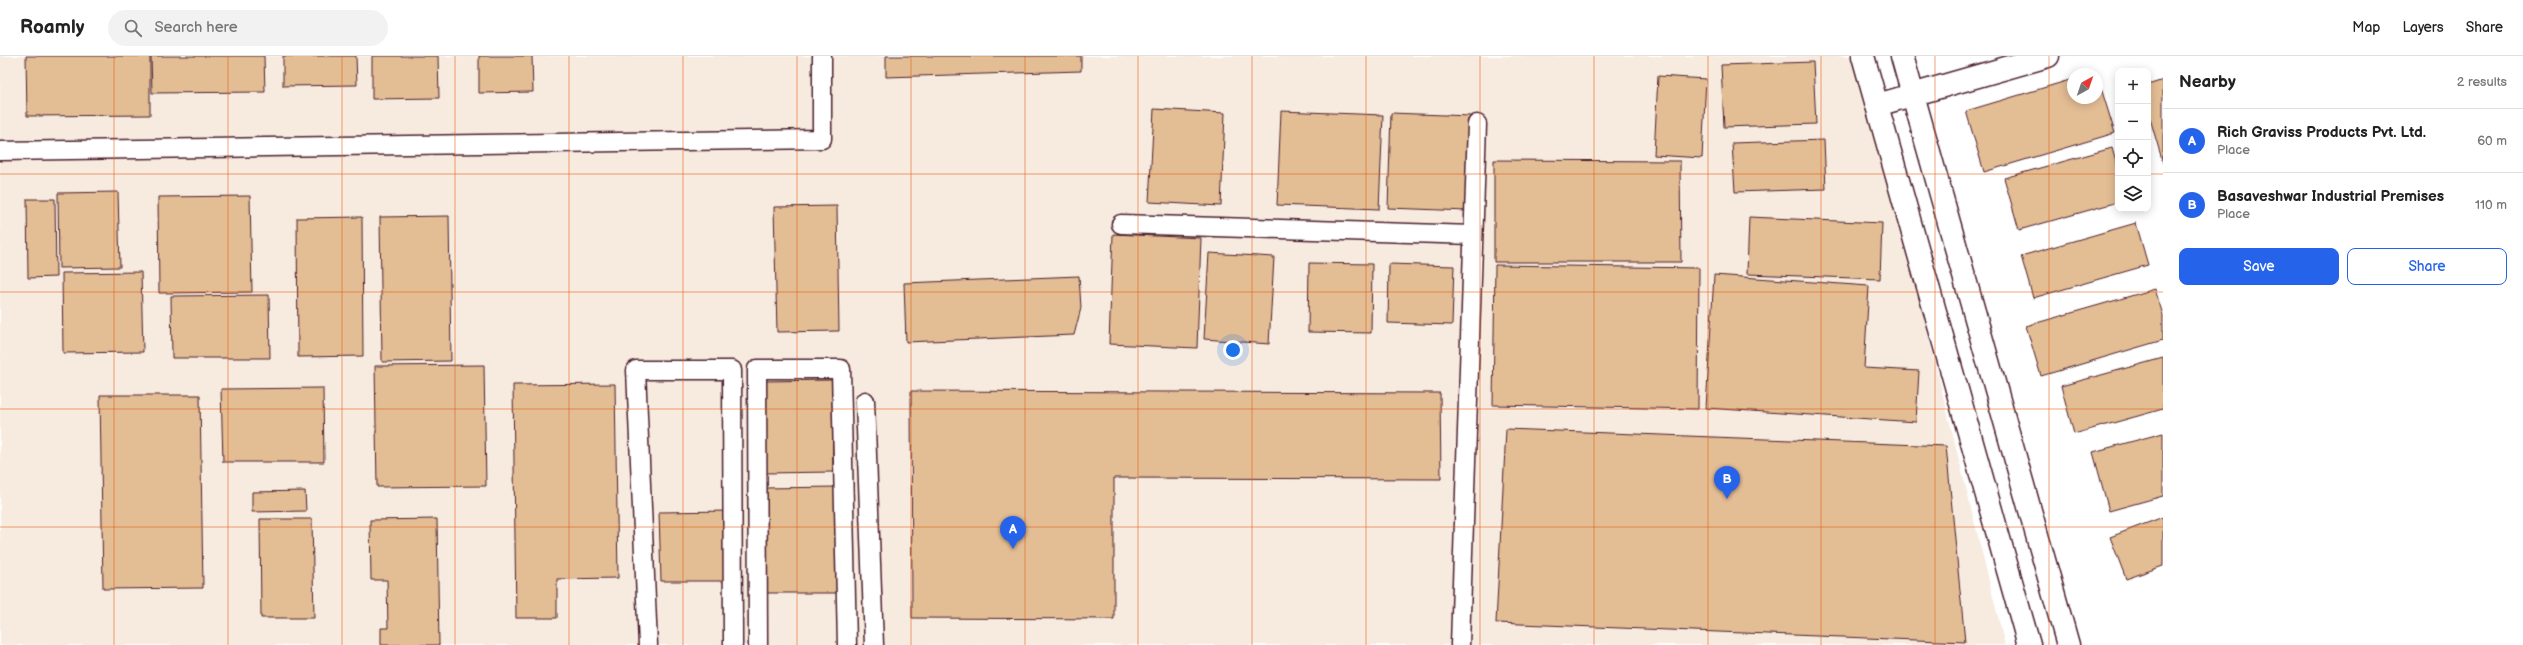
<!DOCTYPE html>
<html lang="en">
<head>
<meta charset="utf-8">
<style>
  :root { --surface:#fff; --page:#f2f2f2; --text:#222; --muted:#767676; --line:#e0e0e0; --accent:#2563eb }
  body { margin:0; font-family:"Balsamiq Sans",sans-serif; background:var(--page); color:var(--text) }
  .controls { position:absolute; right:12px; top:12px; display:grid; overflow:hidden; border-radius:8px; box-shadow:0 2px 10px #0003 }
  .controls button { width:36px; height:36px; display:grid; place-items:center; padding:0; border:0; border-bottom:1px solid var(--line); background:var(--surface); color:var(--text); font:20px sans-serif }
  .compass { position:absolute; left:2067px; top:12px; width:36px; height:36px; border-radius:50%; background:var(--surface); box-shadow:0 2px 10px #0003; rotate:40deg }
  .you { position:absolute; left:1233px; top:294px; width:14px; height:14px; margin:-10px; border:3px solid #fff; border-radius:50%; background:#1a73e8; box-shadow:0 0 0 6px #1a73e833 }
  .badge { display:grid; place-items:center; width:26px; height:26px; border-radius:50%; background:var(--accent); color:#fff; font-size:13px; font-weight:700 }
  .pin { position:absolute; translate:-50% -33px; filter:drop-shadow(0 1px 2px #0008) }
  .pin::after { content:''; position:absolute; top:21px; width:14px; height:12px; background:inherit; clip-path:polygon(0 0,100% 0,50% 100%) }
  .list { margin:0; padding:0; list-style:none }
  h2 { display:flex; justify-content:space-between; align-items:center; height:52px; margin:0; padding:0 16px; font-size:17px }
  h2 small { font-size:13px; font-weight:400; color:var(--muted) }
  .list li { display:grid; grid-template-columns:26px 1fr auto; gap:12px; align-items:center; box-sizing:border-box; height:64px; padding:0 16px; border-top:1px solid var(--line) }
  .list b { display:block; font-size:15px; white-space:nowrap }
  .list p { margin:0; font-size:13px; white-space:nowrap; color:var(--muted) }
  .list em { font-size:13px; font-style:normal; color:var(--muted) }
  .actions { display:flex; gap:8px; padding:12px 16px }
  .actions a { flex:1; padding:9px 0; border:1px solid var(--accent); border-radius:8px; text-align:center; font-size:14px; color:var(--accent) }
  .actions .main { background:var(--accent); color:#fff }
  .icon { flex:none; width:22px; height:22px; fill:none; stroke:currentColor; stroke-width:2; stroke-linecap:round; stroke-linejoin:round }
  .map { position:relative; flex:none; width:2163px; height:589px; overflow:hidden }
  header { display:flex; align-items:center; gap:24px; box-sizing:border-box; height:56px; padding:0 20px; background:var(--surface); border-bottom:1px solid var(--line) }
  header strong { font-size:19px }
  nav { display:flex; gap:22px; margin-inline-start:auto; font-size:14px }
  .search { width:280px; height:36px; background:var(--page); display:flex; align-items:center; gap:10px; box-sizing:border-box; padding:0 14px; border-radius:22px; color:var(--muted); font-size:15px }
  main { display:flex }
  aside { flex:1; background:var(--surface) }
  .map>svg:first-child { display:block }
  .built { fill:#f7ebdf }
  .building { fill:#e3bd94; stroke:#4a1f2b }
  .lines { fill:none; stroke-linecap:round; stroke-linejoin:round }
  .service-casing { stroke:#4a1f2b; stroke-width:21 }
  .minor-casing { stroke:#4a1f2b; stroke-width:25 }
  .secondary-casing { stroke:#4a1f2b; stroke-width:25 }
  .service { stroke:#fff; stroke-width:18 }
  .minor { stroke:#fff; stroke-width:22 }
  .secondary { stroke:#fff; stroke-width:22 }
  .grid { fill:none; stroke:#e8590c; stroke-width:1; stroke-opacity:0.55 }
</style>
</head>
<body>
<header>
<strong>Roamly</strong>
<div class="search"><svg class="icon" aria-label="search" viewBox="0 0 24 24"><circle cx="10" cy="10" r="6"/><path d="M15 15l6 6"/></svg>Search here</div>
<nav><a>Map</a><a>Layers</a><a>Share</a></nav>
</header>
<main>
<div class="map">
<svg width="2163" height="589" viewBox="0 0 2163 589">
  <rect width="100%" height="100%" fill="#fff"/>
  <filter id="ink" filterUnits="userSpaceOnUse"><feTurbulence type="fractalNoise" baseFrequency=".025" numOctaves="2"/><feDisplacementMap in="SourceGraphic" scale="8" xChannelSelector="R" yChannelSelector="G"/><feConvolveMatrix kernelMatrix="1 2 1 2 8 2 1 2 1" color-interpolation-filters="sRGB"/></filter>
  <g filter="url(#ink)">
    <path class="built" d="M0,0H1859L2005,589H0Z"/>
    <path class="building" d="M26,0H150V59L27,60Z
      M151,0H264L265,36L152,37Z
      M283,0H356L357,29L283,30Z
      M372,0H438L439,42L372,43Z
      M479,0H532L533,36L479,37Z
      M886,0H1081V15L886,21Z
      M1813,6L1816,68L1724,71L1721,9Z
      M2097,19L2115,77L1984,116L1966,55L2073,23V42H2097Z
      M1658,20L1706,23L1702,102L1654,99Z
      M2163,24V107L2148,56V29Z
      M1154,53L1225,57L1221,150L1149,146Z
      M1281,55L1383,59L1379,153L1277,149Z
      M1391,57L1471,60L1468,155L1388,152Z
      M1824,84L1826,133L1735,136L1732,87Z
      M2112,92L2118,113V146L2019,174L2004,122Z
      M1494,104L1680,105L1681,206H1494Z
      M118,136L120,211L59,212L58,137Z
      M250,140L252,236L159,237L158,141Z
      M27,143H55L56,221L28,222Z
      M837,150L839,275L777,276L774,151Z
      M449,160L451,305L382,306L380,161Z
      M362,161L363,300L298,301L297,162Z
      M1749,161L1882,167L1880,223L1747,218Z
      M2136,167L2148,209L2033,242L2021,200Z
      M1113,178L1201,182L1197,292L1109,288Z
      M1209,197L1274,201L1269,288L1204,283Z
      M1309,207L1372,208L1371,277L1308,276Z
      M1389,208L1454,210L1452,269L1388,267Z
      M1495,209L1699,212L1698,353L1493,349Z
      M141,216L143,296L63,297L62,217Z
      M1714,219L1869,230L1864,312L1919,315L1916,366L1706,352Z
      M1079,220L1081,252L1074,279L906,286L904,227Z
      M2155,233L2163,259V284L2041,320L2026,270Z
      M269,239L270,302H172L171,240Z
      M2163,302V353L2074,378L2061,330Z
      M484,309L486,430L377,431L375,310Z
      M832,324L833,416L765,417L764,325Z
      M615,328L618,522L557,523V562H516L513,329Z
      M323,332L324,406H223L221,333Z
      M911,335L1440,337L1441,423L1114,422V563L912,562Z
      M100,339H200L203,532L103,533Z
      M1506,373L1946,390L1965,586L1496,567Z
      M2163,377V440L2109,455L2093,396Z
      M837,431L838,537H765L764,432Z
      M305,435L306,455L252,456V436Z
      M729,455L730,525H661L659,456Z
      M2163,461V510L2126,523L2110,481Z
      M260,463H312L314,562H261Z
      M437,463L439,589H381V572H388L387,524H371L370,464Z"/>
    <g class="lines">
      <g class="service-casing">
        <path id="service" d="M0,95L822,83V0
          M1121,168L1473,179
          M865,345L874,589
          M648,589L636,314H732L733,589
          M758,589L757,313H841L847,589
          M1460,589L1477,68"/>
      </g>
      <g class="minor-casing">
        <path id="minor" d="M1877,49L2048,0"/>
      </g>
      <g class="secondary-casing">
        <path id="secondary" d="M1863,0L2029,589
          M1902,0L2068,589"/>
      </g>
      <use href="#service" class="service"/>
      <use href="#minor" class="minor"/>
      <use href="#secondary" class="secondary"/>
    </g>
  </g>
  <path class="grid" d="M114,0V589M228,0V589M342,0V589M455,0V589M569,0V589M683,0V589M797,0V589M911,0V589M1025,0V589M1138,0V589M1252,0V589M1366,0V589M1480,0V589M1594,0V589M1708,0V589M1821,0V589M1935,0V589M2049,0V589M0,118H2118M2148,118H2163M0,236H2163M0,353H2163M0,471H2163"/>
</svg>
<div class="controls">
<button>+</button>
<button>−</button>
<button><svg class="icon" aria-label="locate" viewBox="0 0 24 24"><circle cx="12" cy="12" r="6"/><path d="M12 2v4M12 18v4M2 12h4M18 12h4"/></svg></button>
<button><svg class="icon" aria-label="layers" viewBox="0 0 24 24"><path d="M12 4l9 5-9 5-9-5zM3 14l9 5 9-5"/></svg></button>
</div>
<svg class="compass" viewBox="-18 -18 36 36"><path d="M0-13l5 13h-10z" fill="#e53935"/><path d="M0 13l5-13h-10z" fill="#767676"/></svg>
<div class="you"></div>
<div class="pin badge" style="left:1013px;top:493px">A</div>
<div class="pin badge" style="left:1727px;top:443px">B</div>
</div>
<aside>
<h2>Nearby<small>2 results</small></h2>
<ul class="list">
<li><span class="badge">A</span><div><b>Rich Graviss Products Pvt. Ltd.</b><p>Place</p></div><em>60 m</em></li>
<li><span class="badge">B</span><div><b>Basaveshwar Industrial Premises</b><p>Place</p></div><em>110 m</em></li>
</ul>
<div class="actions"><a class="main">Save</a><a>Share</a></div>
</aside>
</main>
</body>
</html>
